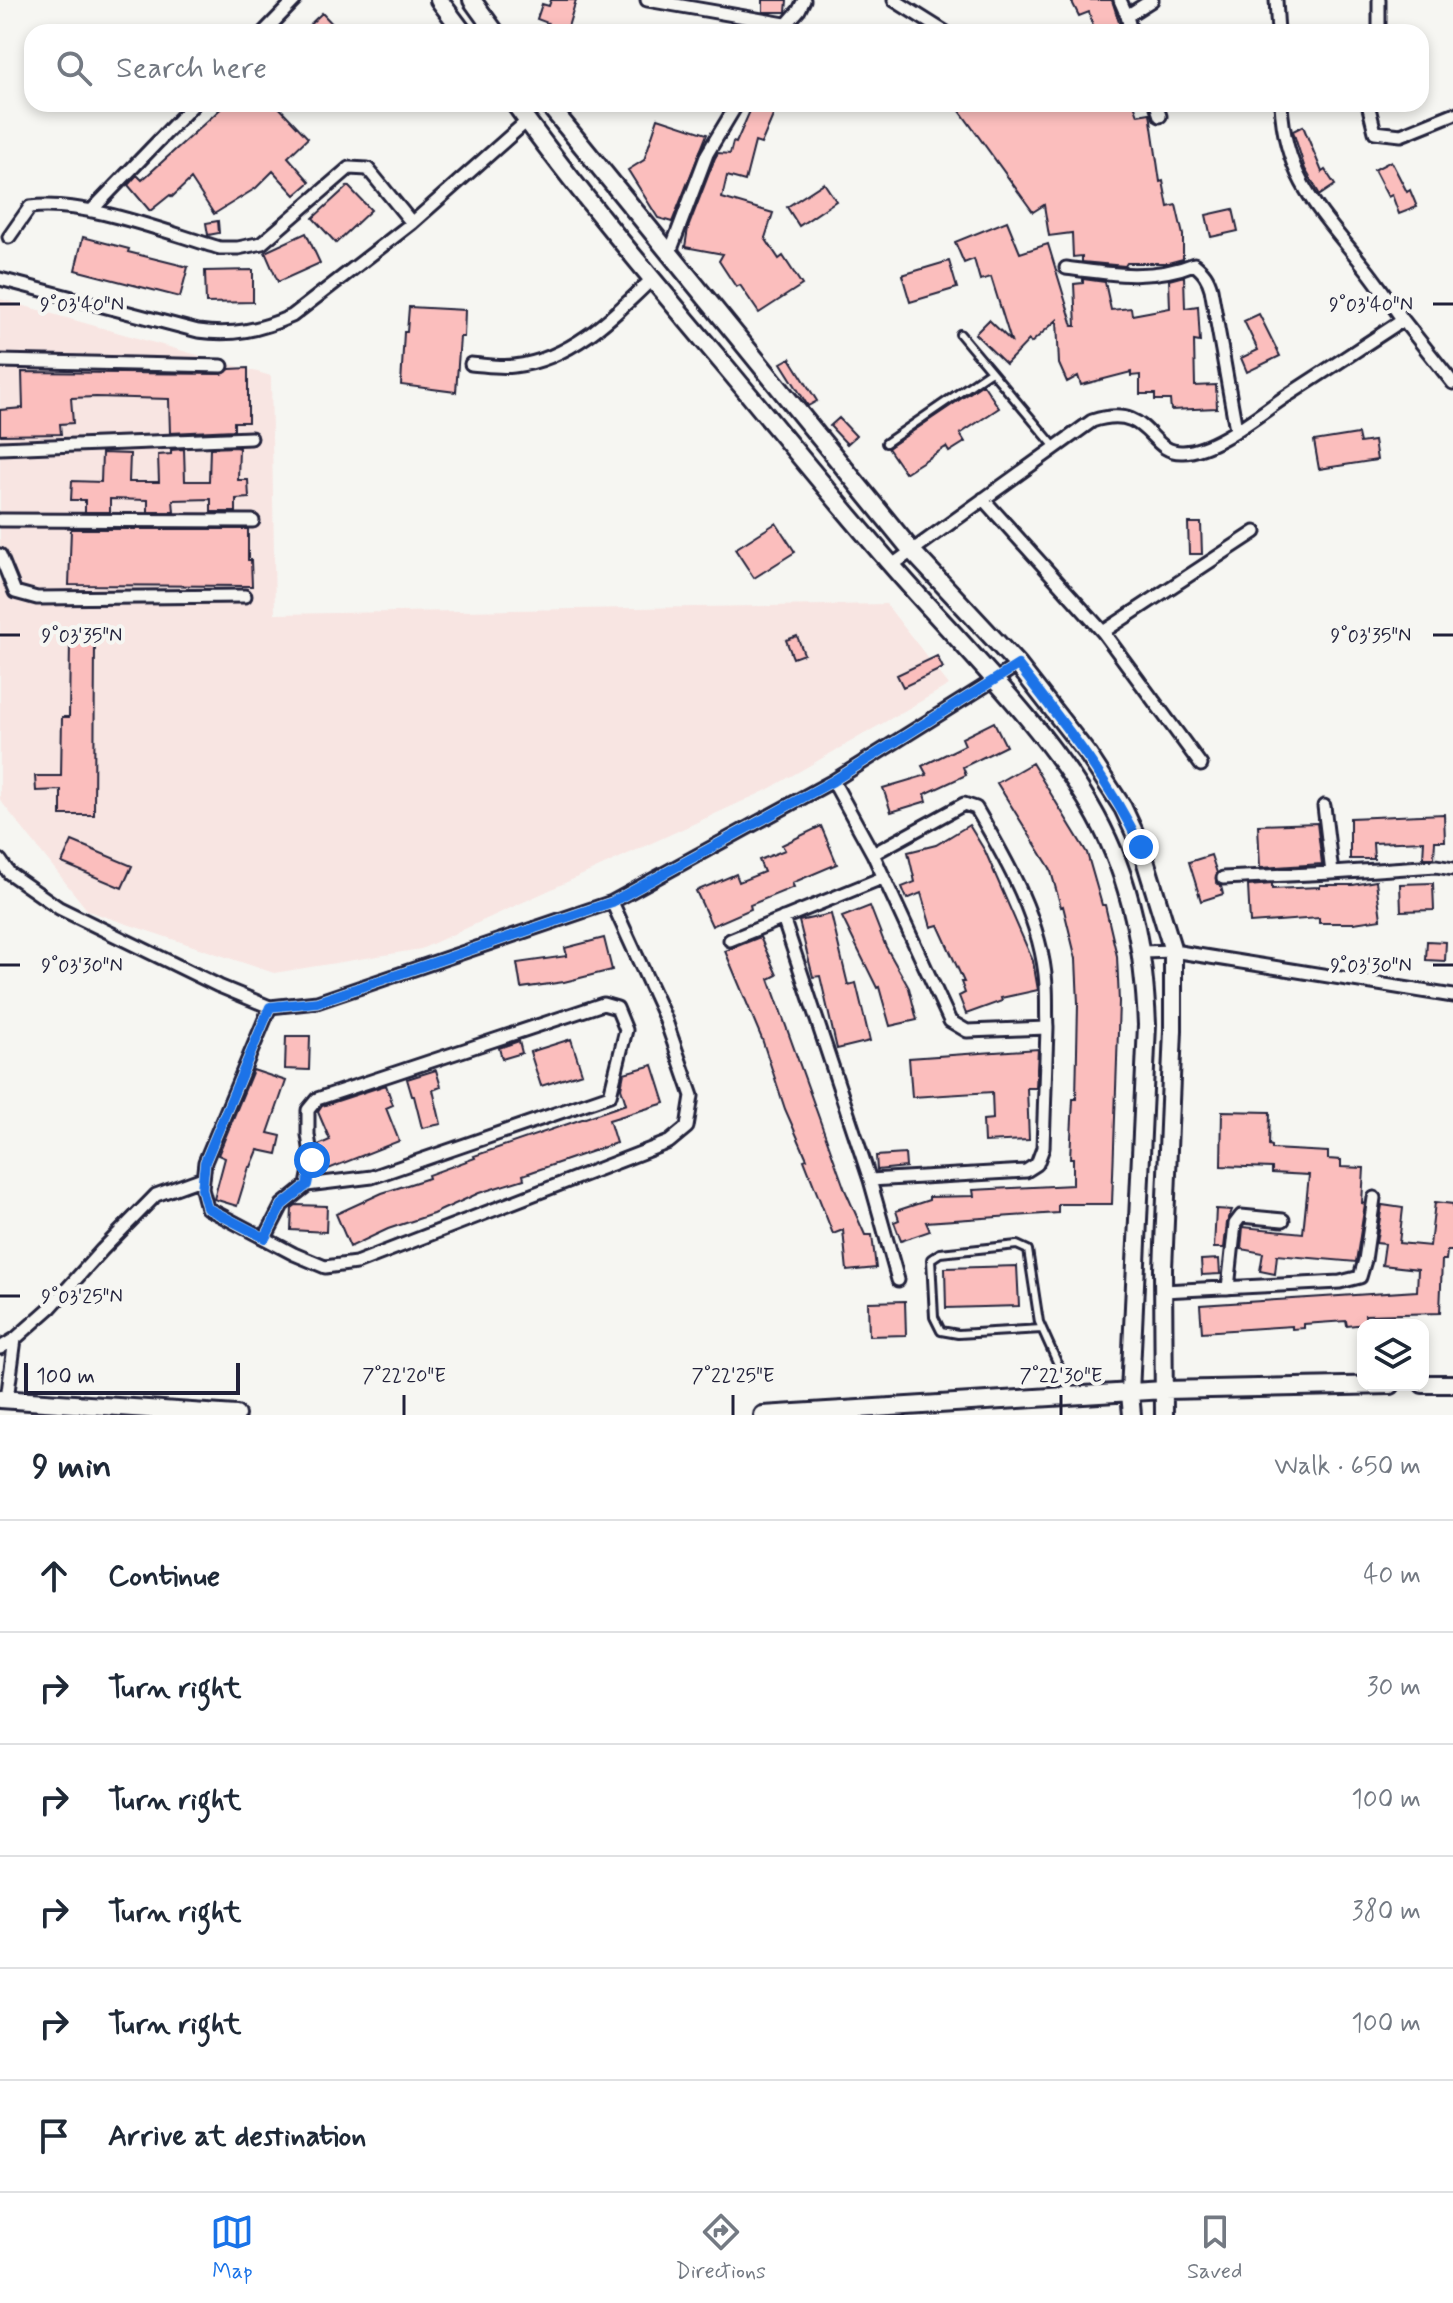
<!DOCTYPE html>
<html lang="en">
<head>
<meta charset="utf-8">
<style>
  :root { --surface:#fff; --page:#f2f2f3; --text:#1f2937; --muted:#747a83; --line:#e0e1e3; --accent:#1a73e8 }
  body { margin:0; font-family:Mynerve,sans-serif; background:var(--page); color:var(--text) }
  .controls { position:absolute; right:24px; bottom:24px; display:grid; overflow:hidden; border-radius:16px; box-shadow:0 4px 12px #0003 }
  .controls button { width:72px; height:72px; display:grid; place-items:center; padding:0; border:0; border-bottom:2px solid var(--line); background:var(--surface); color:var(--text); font:40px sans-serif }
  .scale { position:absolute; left:24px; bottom:20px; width:216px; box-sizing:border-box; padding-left:8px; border:4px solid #22223b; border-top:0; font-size:22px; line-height:28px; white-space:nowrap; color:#22223b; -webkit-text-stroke:6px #f6f6f2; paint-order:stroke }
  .stop { position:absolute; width:24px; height:24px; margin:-18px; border:6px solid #1a73e8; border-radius:50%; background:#fff }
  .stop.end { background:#1a73e8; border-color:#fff; box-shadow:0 2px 8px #0008 }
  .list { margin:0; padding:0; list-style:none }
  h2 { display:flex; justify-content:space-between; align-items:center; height:104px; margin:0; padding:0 32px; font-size:34px }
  h2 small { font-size:26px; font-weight:400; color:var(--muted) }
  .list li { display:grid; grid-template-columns:52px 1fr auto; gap:24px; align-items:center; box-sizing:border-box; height:112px; padding:0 32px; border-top:2px solid var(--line) }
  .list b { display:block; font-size:30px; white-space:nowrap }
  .list em { font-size:26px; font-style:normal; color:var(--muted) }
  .icon { flex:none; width:44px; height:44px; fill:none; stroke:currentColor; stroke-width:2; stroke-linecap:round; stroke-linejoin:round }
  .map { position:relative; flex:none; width:1453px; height:1415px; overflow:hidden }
  .search { position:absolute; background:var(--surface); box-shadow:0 4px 12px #0003; left:24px; right:24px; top:24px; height:88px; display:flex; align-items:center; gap:20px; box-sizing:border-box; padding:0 28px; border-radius:24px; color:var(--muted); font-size:30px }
  .sheet { height:776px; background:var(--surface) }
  nav { display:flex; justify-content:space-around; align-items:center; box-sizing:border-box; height:112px; border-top:2px solid var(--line); background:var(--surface); font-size:22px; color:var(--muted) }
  nav a { display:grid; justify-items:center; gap:4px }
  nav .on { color:var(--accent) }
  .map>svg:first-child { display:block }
  .built { fill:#f8e5e2 }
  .building { fill:#fbbebd; stroke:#22223b; stroke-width:2 }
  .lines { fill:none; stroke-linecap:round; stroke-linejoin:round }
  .lane-casing { stroke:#22223b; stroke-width:12 }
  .street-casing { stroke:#22223b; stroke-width:17 }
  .secondary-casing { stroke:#22223b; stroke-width:22 }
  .lane { stroke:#f6f6f2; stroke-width:6 }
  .street { stroke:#f6f6f2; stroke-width:11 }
  .secondary { stroke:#f6f6f2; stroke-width:16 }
  .route { stroke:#1a73e8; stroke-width:10 }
  .ticks { fill:none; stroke:#22223b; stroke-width:3 }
  .ticks-label { font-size:20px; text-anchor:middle; fill:#22223b; stroke:#f6f6f2; stroke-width:8; stroke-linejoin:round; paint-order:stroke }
</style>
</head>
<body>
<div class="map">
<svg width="1453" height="1415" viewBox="0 0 1453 1415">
  <rect width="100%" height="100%" fill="#f6f6f2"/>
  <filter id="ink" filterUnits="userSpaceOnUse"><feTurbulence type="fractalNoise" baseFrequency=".0125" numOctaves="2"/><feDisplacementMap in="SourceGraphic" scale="16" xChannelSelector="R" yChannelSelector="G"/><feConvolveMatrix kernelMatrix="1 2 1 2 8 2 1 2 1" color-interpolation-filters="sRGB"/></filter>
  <g filter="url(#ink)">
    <path class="built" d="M0,299L271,376L275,614L886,604L949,685L767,790L421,949L274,973L88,911L0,800Z"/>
    <path class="building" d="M551,0H576L568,27L562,26L560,32H545L548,23L537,19L542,4L549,6Z
      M763,0H787L786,12H763Z
      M1071,0H1112L1122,32H1095L1089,12L1079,16Z
      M322,13L340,32H302Z
      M226,104H276L308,138L288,157L310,182L295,195L273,171L256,188L214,214L191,179L172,197L170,195L150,211L128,185L137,175L142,180Z
      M753,104H778L761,144L755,142L745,181L727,176L722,198L773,213L765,238L779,259L783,256L802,285L759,313L740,285L736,287L719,261L723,254L685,247L688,228L715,158L718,153L730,154L733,142L736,143Z
      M955,104H1134L1138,115L1150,113L1160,182L1163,181L1168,207L1176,205L1183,235V259L1168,263H1127L1125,266L1082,262V256L1073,257L1072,233L1049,236L1044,205L1033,212Z
      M658,118L707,134L672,222L658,218L628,170L644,160Z
      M1303,126L1322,172L1325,170L1335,185L1320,195L1305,169L1293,131Z
      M1391,161L1407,192L1410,190L1417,207L1399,214L1392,195L1388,197L1374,170Z
      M824,183L836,201L799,226L787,207Z
      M348,186L371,210L336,243L313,218Z
      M1233,209L1238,231L1211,237L1206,215Z
      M218,221L219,233L208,235L206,223Z
      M1007,221L1020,253L1048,244L1073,326H1076L1074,284L1083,283V279L1105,282L1111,310L1131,308L1132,315L1170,308L1169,280L1184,276L1185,308L1198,306L1200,342L1194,341L1195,386L1216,385L1217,408L1171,410L1170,400H1155V394H1140V375L1131,376V372L1081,385L1078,376L1067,382L1059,364L1057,320L1031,343L1029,340L1006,364L975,334L989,320L1011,341L991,277L980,280L974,259L964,263L955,242Z
      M306,233L320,263L278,282L265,252Z
      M83,237L129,249L128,252L188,267L180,297L75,270Z
      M949,261L957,288L910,302L902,275Z
      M253,270V302L206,303L205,271Z
      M409,307L465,310L464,337H460L456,392L401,385L404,332H407Z
      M1259,314L1280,356L1247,372L1241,358L1258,350L1244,321Z
      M790,358L817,401L808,406L781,363Z
      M248,368V422H234V430L170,433L169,399L96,397L71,398L73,423L60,424L61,434L0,435V410L23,408L22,372L222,374L230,369Z
      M983,384L999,408L960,434L965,442L949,452L946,447L905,473L888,448Z
      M839,418L856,436L847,444L830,426Z
      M1358,434L1360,443L1374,441L1377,460L1319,469L1314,441Z
      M235,447L239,448L238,480H248L249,498L236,499V512H211V499L173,500L174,512H148V500L110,499V512H85V500H71L72,481L101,482L102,453L130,454L129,482H159L158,455L171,454V450L184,449L185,481H209L210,448Z
      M776,523L795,552L754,578L735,549Z
      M1188,523H1201L1202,554H1189Z
      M71,529H248V560H251L252,586L69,585Z
      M797,636L804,654L793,658L786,640Z
      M70,641H95L94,815H61V790L36,791L35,776H61L62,717H69Z
      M937,656L943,668L903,687L897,675Z
      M994,722L1006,746L963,767L966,775L925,794L927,801L891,812L883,788L927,775L922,766L965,745L962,738Z
      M1032,763L1087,853L1102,905H1105L1117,956L1119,1002L1112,1204H1058V1213L926,1222L930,1231L901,1241L894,1222L899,1220L896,1211L929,1200V1197L974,1196L973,1190L1073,1185V1158H1070L1073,1099H1076L1078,1004L1076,959L1063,906L1061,907L1050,868L997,783Z
      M1444,814L1445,841H1435L1434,858H1423L1424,841L1373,843L1374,859H1350V818Z
      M1317,823L1322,864L1260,868L1258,825Z
      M969,825L985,851L1033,961L1038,990L1001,998L1002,1001L966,1014L959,996L965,993L961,982H964L938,925L931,927L921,893L907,899L902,887L915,882L908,852L936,845Z
      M821,826L837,864L792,883L794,887L750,905L751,909L712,926L696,891L736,874L739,882L764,872L759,860L785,850L782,845Z
      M72,841L132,866L122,888L62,863Z
      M1211,855L1217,873L1216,882L1221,886L1223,894L1201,901L1189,862Z
      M1376,881L1381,919L1354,923H1319V918L1250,923L1248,886L1272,884V889L1320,887V885H1353Z
      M1433,883L1434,910L1401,911L1400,884Z
      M870,906L886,947L909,988L917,1020L890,1026L879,987L877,988L842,917Z
      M831,914L848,985L856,983L870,1041L837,1049L820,976L813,977L799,921Z
      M760,937L777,975L769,979L845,1190L865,1235H872L876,1268L847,1271L843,1230L833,1234L804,1160L807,1159L785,1109L762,1039L725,951Z
      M604,938L612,970L564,982L521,988L517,963L567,956L565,948Z
      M1427,941L1446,942L1445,961L1426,960Z
      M286,1036H310L309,1070L285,1069Z
      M571,1039L582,1073L541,1086L530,1052Z
      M519,1041L522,1053L502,1059L499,1048Z
      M1038,1049L1036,1088H1027L1029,1140L984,1142L983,1120L993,1119L992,1092L912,1097L909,1058Z
      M653,1065L665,1103L609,1120L616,1143L523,1175L524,1179L479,1193L433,1214L388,1229L350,1247L336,1214L382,1193L429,1178L428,1175L475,1158L474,1156L626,1104L621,1088L624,1073Z
      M253,1070L286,1081L268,1133L281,1136L277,1154L258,1150L251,1167H249L237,1206L214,1199L225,1158L218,1155Z
      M436,1070L441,1087L433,1090L441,1124L422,1128L414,1096H412L407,1079Z
      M386,1085L393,1105L386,1108L399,1141L326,1170L318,1145L330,1140L318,1112L322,1106Z
      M1222,1111L1270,1112L1269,1145L1272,1146V1149L1328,1152V1159L1341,1160V1167L1364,1168L1362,1203L1365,1204L1356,1262L1277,1255L1275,1274L1260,1271L1263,1253L1241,1249L1243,1227L1303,1233L1309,1175L1272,1173V1168L1221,1166Z
      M905,1154L906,1167L877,1170L876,1156Z
      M1435,1202L1453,1204V1251H1447L1446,1260H1442L1440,1313L1365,1315L1366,1324L1347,1326L1346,1321L1304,1324V1328L1292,1329V1326L1202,1332L1200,1305L1417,1291L1418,1269L1382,1265L1385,1244L1376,1243L1382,1205L1403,1208L1399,1243L1430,1246Z
      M296,1205L327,1206L326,1232L291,1230L292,1208Z
      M1216,1209L1232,1210L1227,1223L1224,1248H1214Z
      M1219,1259L1220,1274L1202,1275L1201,1260Z
      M1017,1266L1019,1306L946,1308L945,1268Z
      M905,1301L906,1335L869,1336L868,1302Z"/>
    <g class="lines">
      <g class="lane-casing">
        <path id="lane" d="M960,334L1055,447
          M886,443L991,371
          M1042,1329L958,1334L941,1331L934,1317L931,1259L940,1253L1017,1245L1028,1250L1039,1322L1071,1393"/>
      </g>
      <g class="street-casing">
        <path id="street" d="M647,0L785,24
          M894,0L945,32
          M1120,0L1127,16
          M1276,0L1278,32
          M264,32L295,0
          M780,32L799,10L804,0
          M1131,32L1127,16L1152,0
          M1379,32V0
          M1156,104L1160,116
          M1281,104C1285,178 1319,210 1363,265C1377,282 1390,302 1403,320
          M1368,104L1375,132L1401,135L1453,114
          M91,211L194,104
          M9,237L30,207C86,200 165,232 220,248H238L262,243L349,168L368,169L412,223
          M670,252L707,154L737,104
          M1066,268C1109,274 1153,281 1194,264C1204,272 1208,278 1211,289L1236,429
          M0,279L198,331C233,336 260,330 292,316L412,223L527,121
          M0,361L222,366
          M471,364C485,365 500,368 514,366C570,360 613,317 652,279
          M0,448L251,438
          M983,499L1103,632L1201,765
          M0,520L253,521
          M0,555L15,592L37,598L245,596
          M891,566L1092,421C1152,402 1147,454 1183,452C1215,451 1258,415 1285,397C1324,372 1363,346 1403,320L1453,383
          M1103,632L1255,532
          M833,781L873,854L950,1021L967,1031L1047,1028C1046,1014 1047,999 1046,985C1042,921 1007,861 976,808L964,804L873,854
          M1324,806L1332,873L1436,866L1453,869
          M0,860L9,873L59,908L219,986L270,1007L317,1002L612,902L833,781L1018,665
          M1223,878L1332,873
          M783,918L870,1180L1026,1171L1037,1164L1043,1148L1047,1028
          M730,940L882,878
          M1143,952L1173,951L1453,996
          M270,1007L205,1162L202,1189L207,1208L294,1254L325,1267L356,1263L669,1142L687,1127L692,1096L665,1018L612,902
          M870,1180L898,1280
          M265,1238L282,1205L307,1185L372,1177L610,1095L626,1030L617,1008L603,1004L317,1099L308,1110V1135L312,1160L307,1185
          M1228,1288L1235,1224L1241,1216L1283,1220
          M1163,1291L1340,1282L1360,1277L1365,1260L1374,1198
          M0,1348L15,1339L50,1308L102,1250L156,1195L203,1178
          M7,1399L15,1339"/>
      </g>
      <g class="secondary-casing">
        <path id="secondary" d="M439,0L463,32
          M472,0L495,32
          M515,104C582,197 657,285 731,373C785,438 838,504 894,568C960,644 1048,728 1096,816C1132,881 1144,952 1147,1025L1130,1393L1132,1415
          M548,104L911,550L1018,665L1089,756L1123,808L1141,847L1173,951V1030L1163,1269L1164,1415
          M1423,1384H1453
          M0,1399L236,1415
          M763,1415L1164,1390L1391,1385"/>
      </g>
      <use href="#lane" class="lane"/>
      <use href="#street" class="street"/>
      <use href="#secondary" class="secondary"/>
    </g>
  </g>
  <g class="lines" filter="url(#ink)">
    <path class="route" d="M312,1160L307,1185L282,1205L265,1238L207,1208L202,1189L205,1162L270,1007L317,1002L612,902L833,781L1018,665C1064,724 1109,780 1141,847"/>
  </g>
  <path class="ticks" d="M0,304H20M1433,304H1453M0,635H20M1433,635H1453M0,965H20M1433,965H1453M0,1296H20M404,1395V1415M733,1395V1415M1061,1395V1415"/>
  <g class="ticks-label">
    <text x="82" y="311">9°03'40"N</text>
    <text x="1371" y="311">9°03'40"N</text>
    <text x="82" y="642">9°03'35"N</text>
    <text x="1371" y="642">9°03'35"N</text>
    <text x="82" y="972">9°03'30"N</text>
    <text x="1371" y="972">9°03'30"N</text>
    <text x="82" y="1303">9°03'25"N</text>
    <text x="404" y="1382">7°22'20"E</text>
    <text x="733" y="1382">7°22'25"E</text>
    <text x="1061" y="1382">7°22'30"E</text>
  </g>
</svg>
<div class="controls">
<button><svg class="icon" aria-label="layers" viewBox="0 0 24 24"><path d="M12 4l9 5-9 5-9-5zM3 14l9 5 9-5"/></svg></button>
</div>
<div class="scale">100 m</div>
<div class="stop" style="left:312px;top:1160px"></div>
<div class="stop end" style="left:1141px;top:847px"></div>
<div class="search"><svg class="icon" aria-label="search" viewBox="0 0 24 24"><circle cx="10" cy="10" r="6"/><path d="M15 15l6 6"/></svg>Search here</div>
</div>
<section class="sheet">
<h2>9 min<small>Walk · 650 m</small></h2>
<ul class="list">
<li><svg class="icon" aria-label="ahead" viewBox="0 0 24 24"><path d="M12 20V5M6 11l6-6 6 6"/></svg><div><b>Continue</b></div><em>40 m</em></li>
<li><svg class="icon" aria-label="right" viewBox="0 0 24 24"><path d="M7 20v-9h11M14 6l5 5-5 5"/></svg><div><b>Turn right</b></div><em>30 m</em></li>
<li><svg class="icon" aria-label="right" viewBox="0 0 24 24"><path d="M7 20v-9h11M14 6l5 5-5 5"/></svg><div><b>Turn right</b></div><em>100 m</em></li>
<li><svg class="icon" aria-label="right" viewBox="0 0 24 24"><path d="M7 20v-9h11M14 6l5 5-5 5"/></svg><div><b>Turn right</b></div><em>380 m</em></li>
<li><svg class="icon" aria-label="right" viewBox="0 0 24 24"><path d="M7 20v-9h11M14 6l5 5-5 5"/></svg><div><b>Turn right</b></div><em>100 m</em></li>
<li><svg class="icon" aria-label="arrive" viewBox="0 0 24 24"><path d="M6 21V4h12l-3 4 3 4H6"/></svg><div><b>Arrive at destination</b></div></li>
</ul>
</section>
<nav>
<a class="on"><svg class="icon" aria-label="map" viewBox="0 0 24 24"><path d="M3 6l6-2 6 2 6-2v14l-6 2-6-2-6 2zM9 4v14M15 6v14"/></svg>Map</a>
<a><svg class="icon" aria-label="directions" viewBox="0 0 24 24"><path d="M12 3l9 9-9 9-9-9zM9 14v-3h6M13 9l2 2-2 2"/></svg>Directions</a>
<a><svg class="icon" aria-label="saved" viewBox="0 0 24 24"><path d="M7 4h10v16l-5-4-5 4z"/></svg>Saved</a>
</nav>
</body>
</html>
